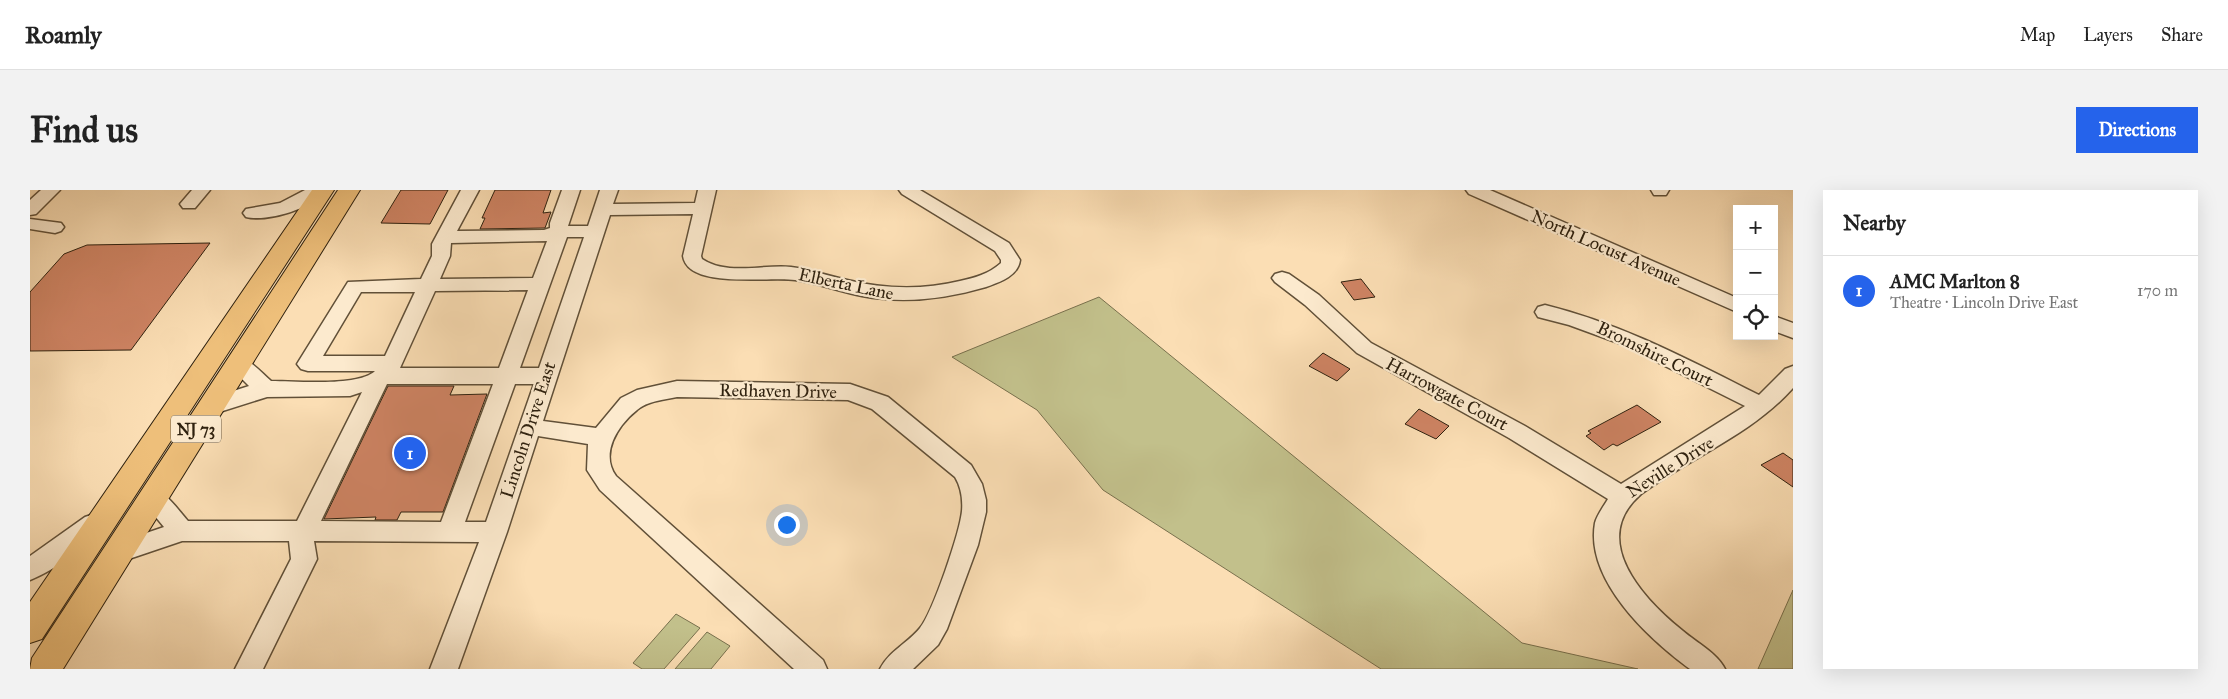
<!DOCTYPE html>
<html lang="en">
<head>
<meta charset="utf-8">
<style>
  :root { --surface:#fff; --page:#f2f2f2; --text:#222; --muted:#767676; --line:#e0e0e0; --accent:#2563eb }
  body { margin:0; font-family:"IM FELL Great Primer",serif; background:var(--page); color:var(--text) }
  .controls { position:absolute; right:15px; top:15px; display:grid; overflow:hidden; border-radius:0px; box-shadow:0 5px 20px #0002 }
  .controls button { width:45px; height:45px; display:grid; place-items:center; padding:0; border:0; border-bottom:1px solid var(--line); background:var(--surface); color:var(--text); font:25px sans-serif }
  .you { position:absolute; left:756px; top:334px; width:18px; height:18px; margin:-12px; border:4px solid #fff; border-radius:50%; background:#1a73e8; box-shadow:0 0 0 8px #1a73e833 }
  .badge { display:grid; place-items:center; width:32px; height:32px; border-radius:50%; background:var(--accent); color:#fff; font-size:16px; font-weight:700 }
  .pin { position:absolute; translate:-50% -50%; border:2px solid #fff; box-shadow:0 1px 5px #0006 }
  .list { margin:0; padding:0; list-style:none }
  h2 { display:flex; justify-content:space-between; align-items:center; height:65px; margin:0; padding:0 20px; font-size:21px }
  h2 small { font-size:16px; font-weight:400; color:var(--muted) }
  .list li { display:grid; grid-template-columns:32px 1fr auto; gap:15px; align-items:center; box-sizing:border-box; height:70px; padding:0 20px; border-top:1px solid var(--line) }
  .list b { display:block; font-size:19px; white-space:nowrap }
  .list p { margin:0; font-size:16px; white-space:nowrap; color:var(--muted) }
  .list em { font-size:16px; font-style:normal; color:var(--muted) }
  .icon { flex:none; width:28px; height:28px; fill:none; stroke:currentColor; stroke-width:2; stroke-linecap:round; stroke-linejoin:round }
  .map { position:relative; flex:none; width:1763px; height:479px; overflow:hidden; border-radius:0px }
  header { display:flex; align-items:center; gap:30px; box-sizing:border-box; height:70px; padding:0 25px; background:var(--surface); border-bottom:1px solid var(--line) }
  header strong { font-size:24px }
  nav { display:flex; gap:28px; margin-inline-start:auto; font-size:18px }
  .intro { display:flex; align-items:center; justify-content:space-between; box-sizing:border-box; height:120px; padding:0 30px }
  h1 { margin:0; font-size:35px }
  .button { padding:12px 22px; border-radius:0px; background:var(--accent); color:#fff; font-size:18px; font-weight:700 }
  main { display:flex; gap:30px; padding:0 30px }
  aside { flex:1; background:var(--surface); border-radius:0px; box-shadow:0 5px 20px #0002 }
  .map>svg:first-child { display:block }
  .green { fill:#c2c08b; stroke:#78704d }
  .building { fill:#cf8464; stroke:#2e210f }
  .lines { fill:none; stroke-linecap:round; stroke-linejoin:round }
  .minor-casing { stroke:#615038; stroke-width:3 }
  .highway-casing { stroke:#2e210f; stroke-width:2 }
  .minor { fill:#fceace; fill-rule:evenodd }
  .highway { fill:#eebf7a; fill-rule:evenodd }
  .labels { text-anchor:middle; stroke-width:4.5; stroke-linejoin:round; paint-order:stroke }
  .shield { fill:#fceace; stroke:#6c5d48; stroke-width:1 }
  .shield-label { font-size:16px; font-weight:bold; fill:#2e210f }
  .street-label { font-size:18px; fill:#2e210f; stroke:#fceace }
</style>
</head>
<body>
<header>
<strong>Roamly</strong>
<nav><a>Map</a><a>Layers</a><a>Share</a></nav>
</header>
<div class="intro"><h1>Find us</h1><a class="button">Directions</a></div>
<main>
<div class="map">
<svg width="1763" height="479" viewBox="0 0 1763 479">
  <rect width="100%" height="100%" fill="#fbdeb4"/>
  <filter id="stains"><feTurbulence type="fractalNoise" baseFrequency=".004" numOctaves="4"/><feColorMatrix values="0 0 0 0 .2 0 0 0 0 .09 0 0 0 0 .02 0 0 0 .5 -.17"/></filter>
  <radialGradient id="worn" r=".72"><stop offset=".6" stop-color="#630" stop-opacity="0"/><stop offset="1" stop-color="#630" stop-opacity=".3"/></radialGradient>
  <path class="green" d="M1069,107L1492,453L1608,479H1351L1073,300L1007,220L922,167Z
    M1763,400V479H1728Z
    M646,424L670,438L634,479H612L603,473Z
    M677,442L700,456L681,479H645Z"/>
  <path class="building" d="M371,0H418L400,34L351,33Z
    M465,0H521L513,23L521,22L515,38L450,39L455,28H452Z
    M180,53L101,160L0,161V102L34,64L57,55Z
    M1331,89L1345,107L1324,110L1311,92Z
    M1293,163L1320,179L1307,191L1279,176Z
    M358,196H424L420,205L457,204L413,322H371L367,330H345L346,327L294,329Z
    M1607,215L1631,232L1587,256L1583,254L1574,260L1556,246L1561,243L1558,241Z
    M1389,219L1419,236L1406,249L1375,234Z
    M1753,263L1763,270V297L1731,275Z"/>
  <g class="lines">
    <g class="minor-casing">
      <path id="minor" d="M11,0H30L6,24L0,25V10Z
        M162,0H180L165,18H153L150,14Z
        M275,0H296C283,19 237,32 216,27L213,23L216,19L250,13Z
        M431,0H449L427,41L514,40L520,38V33L532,0H550L538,36H558L570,0H588L583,14L665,13L668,0H686L671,66L672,69C697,86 733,74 761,77C780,79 798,86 817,90C854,99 893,100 930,91C944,88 959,84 971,73V70L965,61L872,4L869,0H890L979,53L990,70C988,86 970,92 956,97C915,109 874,114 832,106C809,102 788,93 765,90C740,86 658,100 653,66L663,24L580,25L513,231L566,238L591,208L607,200L647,191L820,194L858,207L941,275L952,294L956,310V322L948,355L917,439L908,455L883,479H850C859,461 878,453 890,438C903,422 930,342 932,321C933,309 931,297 925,287L842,219L818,210L647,207C634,210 617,211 607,220C587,236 570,264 586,286L793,470L797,479H764L570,300L557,280L558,254L508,246L477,342L428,479H400L449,352L284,351L287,369L233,479H205L261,369L259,351H152L87,373L78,370L74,363L78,356L134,337L110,308L114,301C133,295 146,318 158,331H267L332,202L320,206L237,207L180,225L172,223L169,217L172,211L219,196L197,174L201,169C217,164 229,181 241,191C265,191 328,197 345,181H278L271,179L267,174L318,92L391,89L402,66V54ZM537,47H554L509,178H490ZM517,51L503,88L410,89L420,66L421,53ZM498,100L469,178H370L405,101ZM331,102H385L355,166H293ZM357,194H463L411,332L291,331ZM485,194H504L456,332H435Z
        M1436,0H1460L1707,108V122L1439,4Z
        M1621,0H1639L1636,5H1624Z
        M0,29L31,33L34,37L31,41L25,43L0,39Z
        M1252,82L1259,84L1289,105L1341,153L1495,236L1591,294L1715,216L1591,154L1539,135L1508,127L1505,122L1508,117L1515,115C1592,134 1659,170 1729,205L1755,179L1763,176V198C1721,245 1661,267 1611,304C1558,350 1613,409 1653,441C1667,453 1687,463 1695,479H1660C1618,448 1555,390 1565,333C1567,325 1574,316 1578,309L1479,248L1327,163L1275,115L1245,92L1242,88L1245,84Z
        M1744,126L1763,133V148L1744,141Z
        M64,324L73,327L76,334C66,353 21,382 0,390V366L55,327Z"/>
    </g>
    <g class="highway-casing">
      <path id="highway" d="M282,0H304L12,449L0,453V412Z
        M308,0H330L33,479H0L2,468Z"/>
    </g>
    <use href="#minor" class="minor"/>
    <use href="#highway" class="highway"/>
  </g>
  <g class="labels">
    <rect class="shield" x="141" y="225.5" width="50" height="27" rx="4"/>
    <g class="shield-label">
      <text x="166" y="245">NJ 73</text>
    </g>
    <g class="street-label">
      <text transform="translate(1576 58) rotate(24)" y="6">North Locust Avenue</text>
      <text transform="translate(816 94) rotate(12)" y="6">Elberta Lane</text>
      <text transform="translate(1625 164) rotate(26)" y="6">Bromshire Court</text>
      <text transform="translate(748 201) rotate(1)" y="6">Redhaven Drive</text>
      <text transform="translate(1417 204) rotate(28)" y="6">Harrowgate Court</text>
      <text transform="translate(498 240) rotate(-72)" y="6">Lincoln Drive East</text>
      <text transform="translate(1640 277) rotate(-32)" y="6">Neville Drive</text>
    </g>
  </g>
  <rect width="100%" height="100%" filter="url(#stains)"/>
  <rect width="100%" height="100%" fill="url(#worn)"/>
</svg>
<div class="controls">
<button>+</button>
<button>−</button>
<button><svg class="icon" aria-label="locate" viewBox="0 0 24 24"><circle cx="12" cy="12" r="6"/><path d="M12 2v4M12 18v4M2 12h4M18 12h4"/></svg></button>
</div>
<div class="you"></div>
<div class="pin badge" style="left:380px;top:263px">1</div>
</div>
<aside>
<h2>Nearby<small></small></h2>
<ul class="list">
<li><span class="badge">1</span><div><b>AMC Marlton 8</b><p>Theatre · Lincoln Drive East</p></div><em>170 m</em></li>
</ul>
</aside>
</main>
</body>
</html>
